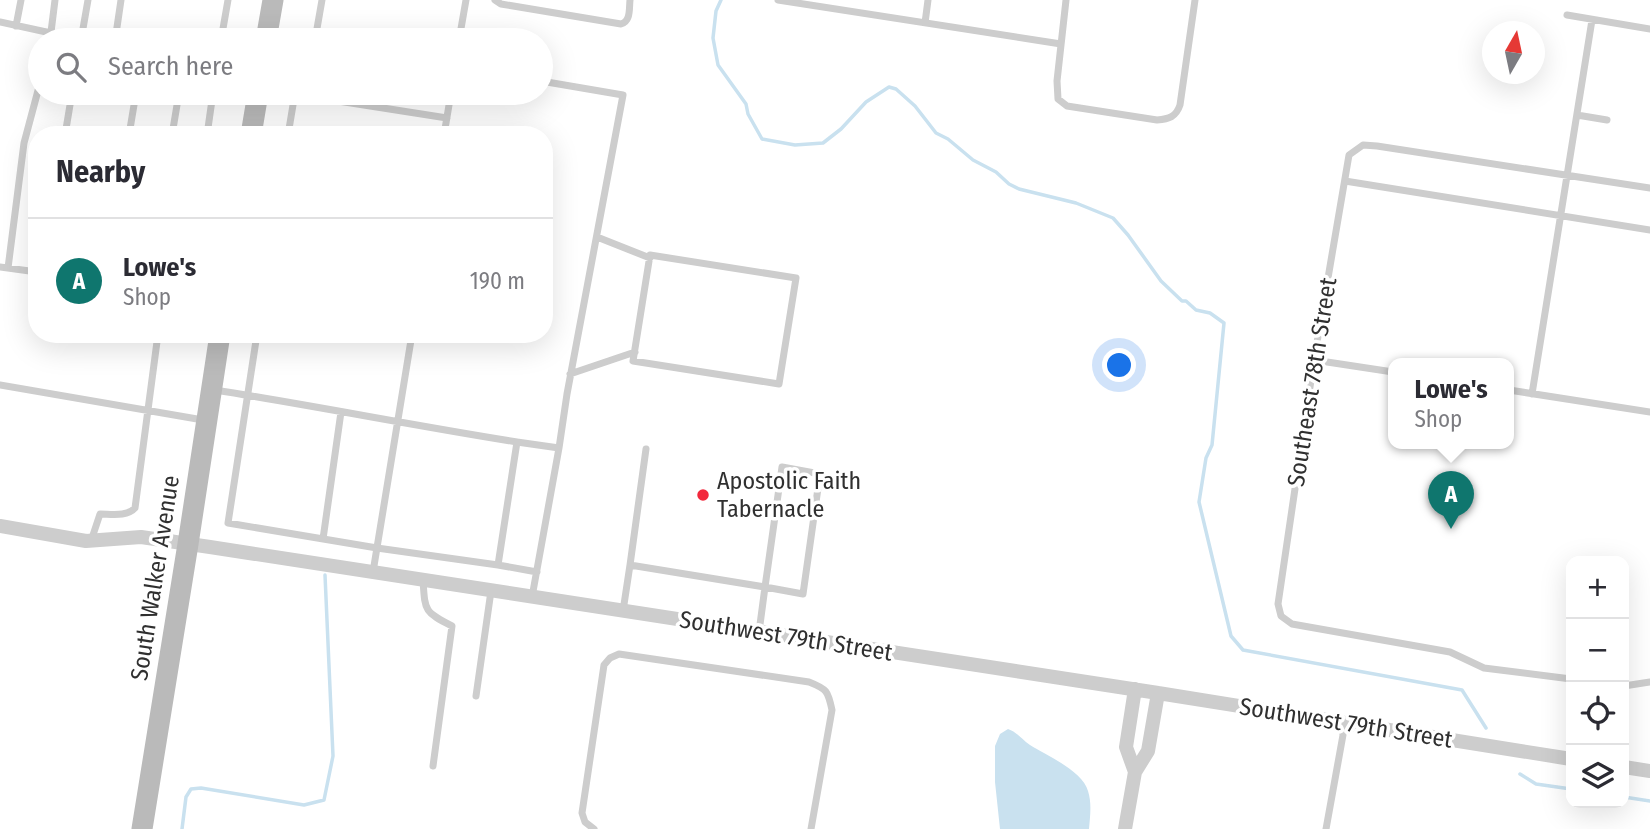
<!DOCTYPE html>
<html lang="en">
<head>
<meta charset="utf-8">
<style>
  :root { --surface:#fff; --page:#f7f7f7; --text:#2b2b33; --muted:#7c7c81; --line:#e1e1e2; --accent:#0f766e }
  body { margin:0; font-family:"Fira Sans Condensed",sans-serif; background:var(--page); color:var(--text) }
  .controls { position:absolute; right:21px; bottom:21px; display:grid; overflow:hidden; border-radius:14px; box-shadow:0 7px 28px #0002 }
  .controls button { width:63px; height:63px; display:grid; place-items:center; padding:0; border:0; border-bottom:2px solid var(--line); background:var(--surface); color:var(--text); font:35px sans-serif }
  .compass { position:absolute; left:1482px; top:21px; width:63px; height:63px; border-radius:50%; background:var(--surface); box-shadow:0 7px 28px #0002; rotate:9deg }
  .you { position:absolute; left:1120px; top:366px; width:24px; height:24px; margin:-18px; border:5px solid #fff; border-radius:50%; background:#1a73e8; box-shadow:0 0 0 10px #1a73e833 }
  .badge { display:grid; place-items:center; width:46px; height:46px; border-radius:50%; background:var(--accent); color:#fff; font-size:23px; font-weight:700 }
  .pin { position:absolute; translate:-50% -58px; filter:drop-shadow(0 2px 4px #0008) }
  .pin::after { content:''; position:absolute; top:37px; width:24px; height:21px; background:inherit; clip-path:polygon(0 0,100% 0,50% 100%) }
  .popup { position:absolute; left:1388px; top:358px; width:126px; height:91px; box-sizing:border-box; display:grid; place-content:center; border-radius:14px; background:var(--surface); filter:drop-shadow(0 2px 5px #0005); font-size:23px; white-space:nowrap; color:var(--muted) }
  .popup b { font-size:26px; color:var(--text) }
  .popup::after { content:''; position:absolute; left:50%; top:100%; margin-left:-14px; border:14px solid transparent; border-top-color:var(--surface) }
  .list { margin:0; padding:0; list-style:none }
  h2 { display:flex; justify-content:space-between; align-items:center; height:91px; margin:0; padding:0 28px; font-size:30px }
  h2 small { font-size:23px; font-weight:400; color:var(--muted) }
  .list li { display:grid; grid-template-columns:46px 1fr auto; gap:21px; align-items:center; box-sizing:border-box; height:126px; padding:0 28px; border-top:2px solid var(--line) }
  .list b { display:block; font-size:26px; white-space:nowrap }
  .list p { margin:0; font-size:23px; white-space:nowrap; color:var(--muted) }
  .list em { font-size:23px; font-style:normal; color:var(--muted) }
  .icon { flex:none; width:38px; height:38px; fill:none; stroke:currentColor; stroke-width:2; stroke-linecap:round; stroke-linejoin:round }
  .map { position:relative; flex:none; width:1650px; height:829px; overflow:hidden }
  .search { position:absolute; background:var(--surface); box-shadow:0 7px 28px #0002; left:28px; top:28px; width:525px; height:77px; display:flex; align-items:center; gap:18px; box-sizing:border-box; padding:0 24px; border-radius:38px; color:var(--muted); font-size:26px }
  .panel { position:absolute; background:var(--surface); box-shadow:0 7px 28px #0002; left:28px; top:126px; width:525px; height:217px; border-radius:28px }
  .map>svg:first-child { display:block }
  .water { fill:#c9e1ef }
  .lines { fill:none; stroke-linecap:round; stroke-linejoin:round }
  .stream { stroke:#c9e1ef; stroke-width:3.5 }
  .service { stroke:#cdcdcd; stroke-width:7 }
  .minor { stroke:#cdcdcd; stroke-width:14 }
  .secondary { stroke:#bababa; stroke-width:21 }
  .poi-dot { fill:#f2283c; stroke:#fff; stroke-width:2.5 }
  .labels { text-anchor:middle; stroke-width:7; stroke-linejoin:round; paint-order:stroke }
  .street-label { font-size:24px; fill:#303030; stroke:#fff }
  .poi-label { font-size:24px; fill:#303030; stroke:#fff; text-anchor:start }
</style>
</head>
<body>
<div class="map">
<svg width="1650" height="829" viewBox="0 0 1650 829">
  <rect width="100%" height="100%" fill="#fff"/>
  <path class="water" d="M1008,729C1017,732 1021,739 1030,745C1046,755 1083,771 1088,791C1092,803 1090,817 1089,829H1000L995,782V746L1000,734Z"/>
  <g class="lines">
    <path class="stream" d="M721,0L716,11L713,38L718,65L746,104L748,114L762,139L795,145L823,143L841,129L866,102L889,87L896,89L915,106L936,133L948,139L973,160L996,172L1009,184L1019,189L1076,203L1113,218L1128,235L1161,281L1182,301H1186L1196,310L1210,313L1224,323L1212,445L1206,458L1199,502L1231,636L1243,650L1462,690L1486,728
      M1520,774L1536,784L1571,789
      M1624,797L1650,801
      M182,829L186,797L191,789L201,788L304,805L324,800L333,756L325,575"/>
    <path class="service" d="M121,0L116,34L157,40
      M495,0L501,4L621,24C631,21 629,9 630,0
      M778,0L1061,44
      M1066,0L1057,81L1058,99L1067,106L1157,120C1169,119 1176,117 1180,105L1195,0
      M1567,15L1650,29
      M0,22L51,33
      M925,23L928,0
      M16,26L21,0
      M50,40L55,0
      M81,40L88,0
      M221,40L228,0
      M315,40L322,0
      M459,40L466,0
      M541,81L623,95L567,394L559,448
      M287,93L447,118
      M1577,115L1607,120
      M65,135L72,93
      M129,135L136,93
      M172,135L179,93
      M207,135L213,93
      M288,135L295,93
      M444,135L451,93
      M1345,181L1650,230
      M597,237L650,258
      M650,255L796,278L779,384L633,361Z
      M0,267L37,272
      M8,268L24,143L40,83
      M1314,360L1393,372
      M570,374L635,352
      M0,385L203,420
      M215,390C316,406 416,426 517,442L498,565L377,548L228,523L257,334
      M1509,390L1650,412
      M1532,394L1592,20
      M517,442L559,448L532,597
      M782,467L820,474L803,594L765,587Z
      M323,539L341,412
      M91,541L100,514C111,514 127,517 135,508L158,334
      M498,565L537,572
      M630,565L646,449
      M373,572L412,334
      M423,580C425,611 424,612 452,626L433,766
      M623,611L630,565L765,587L759,632
      M1571,679L1484,668L1450,652L1292,624L1281,616L1278,604L1314,360L1349,155L1363,145L1377,146L1650,188
      M1624,686L1650,682
      M476,696L491,591
      M594,829L585,822L582,813L604,665L610,658L619,654L809,682C827,689 828,691 832,710L811,829
      M1326,829L1343,735L1341,722"/>
    <path class="minor" d="M0,526L86,541L141,537L210,547L1158,693L1571,759
      M1624,767L1650,771
      M1135,772L1126,747L1135,689
      M1125,829L1135,772L1148,751L1158,693"/>
    <path class="secondary" d="M266,40L273,0
      M251,135L258,93
      M142,829L188,544L220,334"/>
  </g>
  <circle class="poi-dot" cx="703" cy="495" r="7"/>
  <g class="labels">
    <g class="street-label">
      <text transform="translate(1312 382) rotate(-81)" y="8">Southeast 78th Street</text>
      <text transform="translate(155 578) rotate(-81)" y="8">South Walker Avenue</text>
      <text transform="translate(786 636) rotate(9)" y="8">Southwest 79th Street</text>
      <text transform="translate(1346 723) rotate(9)" y="8">Southwest 79th Street</text>
    </g>
    <g class="poi-label">
      <text x="717" y="489">Apostolic Faith<tspan x="717" dy="28">Tabernacle</tspan></text>
    </g>
  </g>
</svg>
<div class="controls">
<button>+</button>
<button>−</button>
<button><svg class="icon" aria-label="locate" viewBox="0 0 24 24"><circle cx="12" cy="12" r="6"/><path d="M12 2v4M12 18v4M2 12h4M18 12h4"/></svg></button>
<button><svg class="icon" aria-label="layers" viewBox="0 0 24 24"><path d="M12 4l9 5-9 5-9-5zM3 14l9 5 9-5"/></svg></button>
</div>
<svg class="compass" viewBox="-18 -18 36 36"><path d="M0-13l5 13h-10z" fill="#e53935"/><path d="M0 13l5-13h-10z" fill="#7c7c81"/></svg>
<div class="you"></div>
<div class="pin badge" style="left:1451px;top:529px">A</div>
<div class="popup"><b>Lowe's</b>Shop</div>
<div class="search"><svg class="icon" aria-label="search" viewBox="0 0 24 24"><circle cx="10" cy="10" r="6"/><path d="M15 15l6 6"/></svg>Search here</div>
<section class="panel">
<h2>Nearby<small></small></h2>
<ul class="list">
<li><span class="badge">A</span><div><b>Lowe's</b><p>Shop</p></div><em>190 m</em></li>
</ul>
</section>
</div>
</body>
</html>
